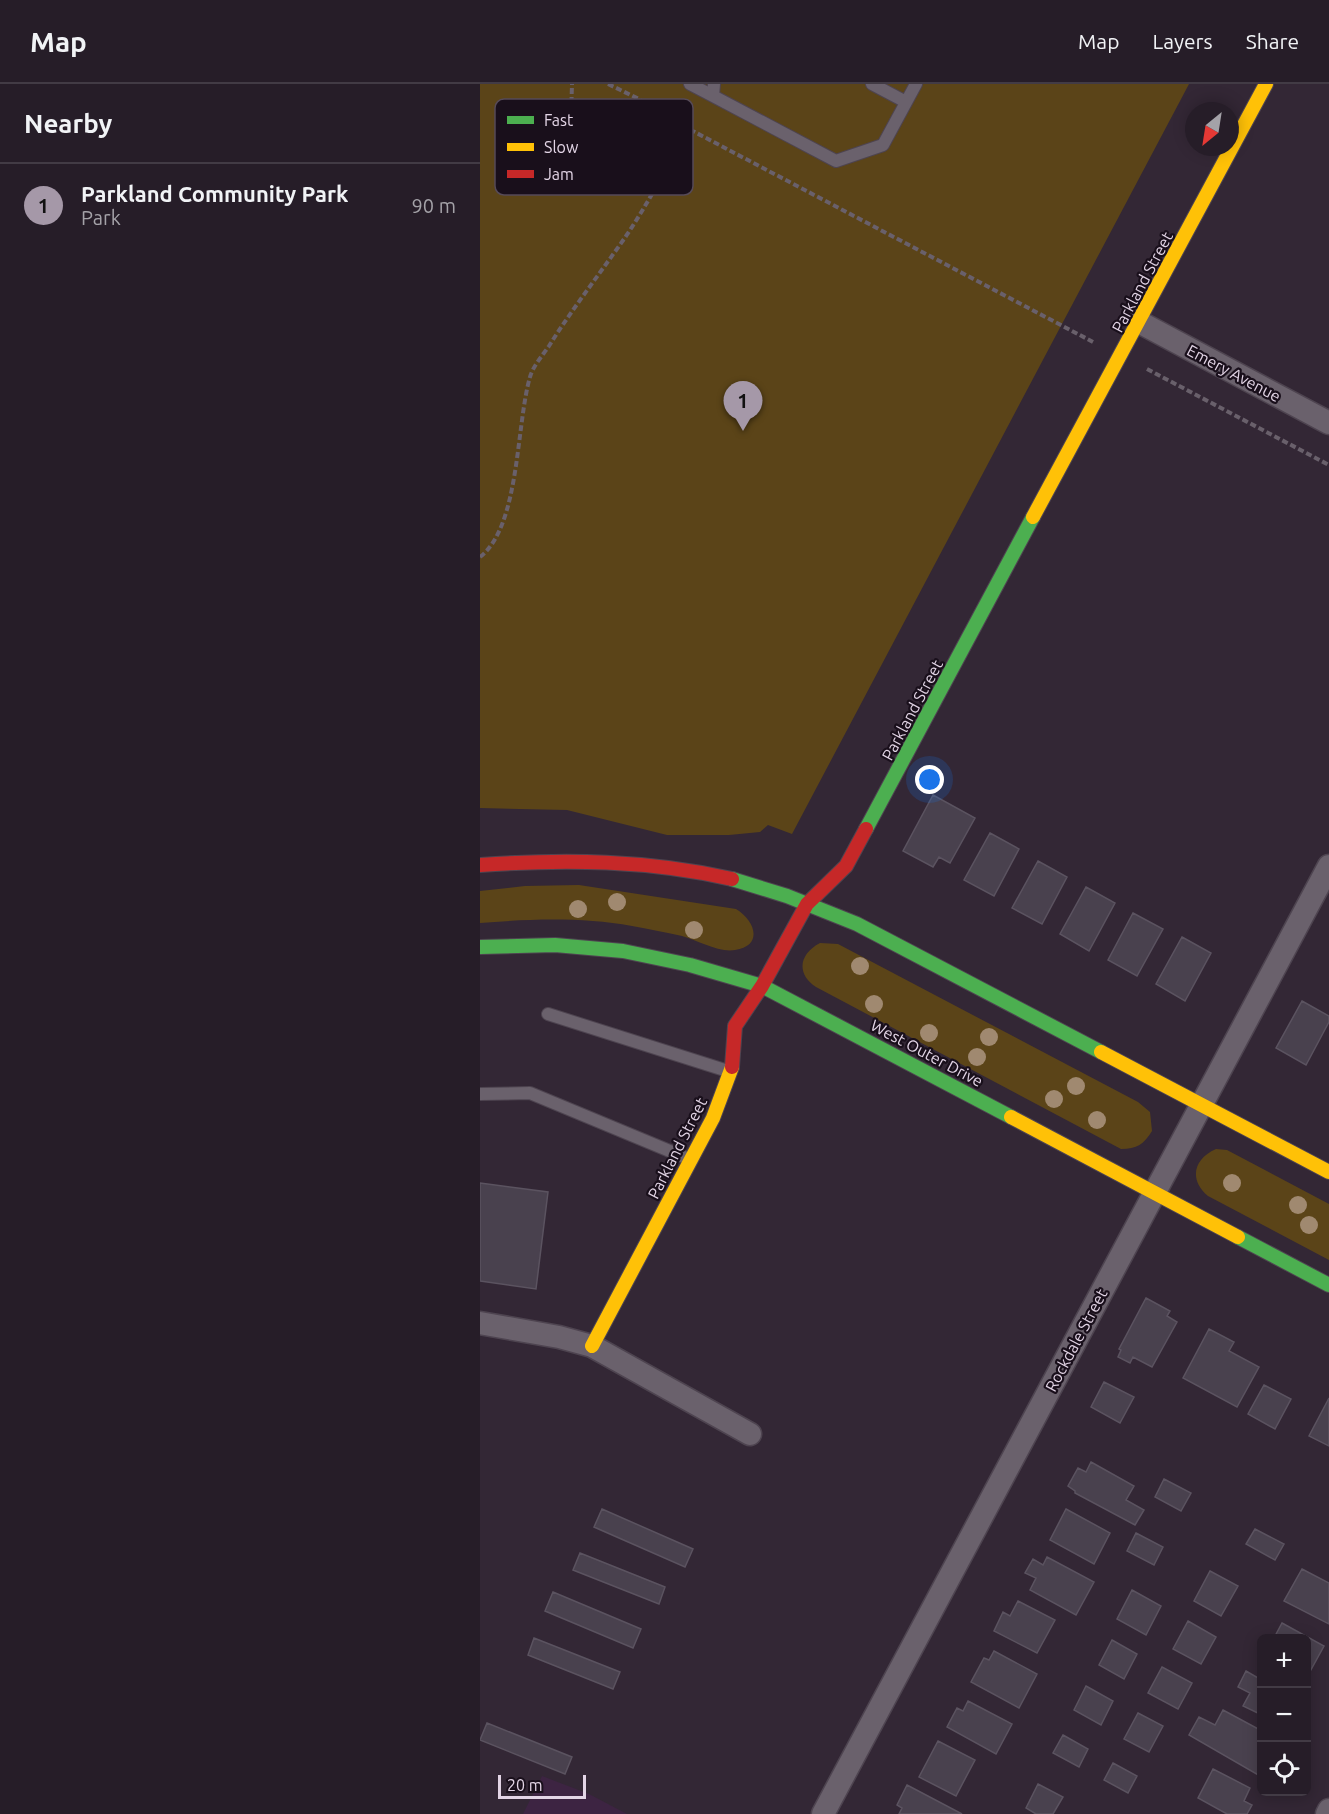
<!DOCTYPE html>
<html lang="en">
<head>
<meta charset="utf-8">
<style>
  :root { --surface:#261d28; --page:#322a34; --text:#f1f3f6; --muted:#a4a2a8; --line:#423b45; --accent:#a598a8 }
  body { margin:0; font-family:Ubuntu,sans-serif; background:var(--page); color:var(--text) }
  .controls { position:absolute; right:18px; bottom:18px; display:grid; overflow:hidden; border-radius:9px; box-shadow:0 3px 15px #0003 }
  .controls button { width:54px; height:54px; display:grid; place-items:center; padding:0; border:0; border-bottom:2px solid var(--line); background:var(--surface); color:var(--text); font:30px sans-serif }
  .compass { position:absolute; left:705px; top:18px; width:54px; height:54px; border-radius:50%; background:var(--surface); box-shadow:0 3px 15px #0003; rotate:210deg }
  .scale { position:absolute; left:18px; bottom:15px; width:88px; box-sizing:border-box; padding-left:6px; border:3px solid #e3d5e6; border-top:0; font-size:16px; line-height:21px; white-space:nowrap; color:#e3d5e6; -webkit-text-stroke:4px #190f1b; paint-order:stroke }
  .you { position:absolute; left:450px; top:696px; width:21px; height:21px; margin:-15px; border:4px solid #fff; border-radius:50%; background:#1a73e8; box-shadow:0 0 0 9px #1a73e833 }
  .badge { display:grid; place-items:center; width:39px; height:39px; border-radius:50%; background:var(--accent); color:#111; font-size:20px; font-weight:700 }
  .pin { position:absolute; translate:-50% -50px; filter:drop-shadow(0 2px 3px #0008) }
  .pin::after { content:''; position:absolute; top:32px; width:21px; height:18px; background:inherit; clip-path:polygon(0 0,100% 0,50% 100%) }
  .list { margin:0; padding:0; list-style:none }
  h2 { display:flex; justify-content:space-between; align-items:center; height:78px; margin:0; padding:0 24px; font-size:26px }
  h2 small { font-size:20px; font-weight:400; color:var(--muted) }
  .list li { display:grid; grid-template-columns:39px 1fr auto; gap:18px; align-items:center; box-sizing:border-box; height:84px; padding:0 24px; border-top:2px solid var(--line) }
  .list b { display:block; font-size:22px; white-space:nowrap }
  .list p { margin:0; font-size:20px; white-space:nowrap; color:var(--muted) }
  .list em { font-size:20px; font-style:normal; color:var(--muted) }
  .icon { flex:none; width:33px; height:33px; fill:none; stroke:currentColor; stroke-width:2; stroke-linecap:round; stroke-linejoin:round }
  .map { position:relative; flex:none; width:849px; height:1730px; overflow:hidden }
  header { display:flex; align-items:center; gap:36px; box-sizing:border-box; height:84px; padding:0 30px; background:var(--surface); border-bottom:2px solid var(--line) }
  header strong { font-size:28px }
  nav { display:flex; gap:33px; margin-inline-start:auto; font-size:21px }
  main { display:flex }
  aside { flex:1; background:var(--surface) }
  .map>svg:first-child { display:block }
  .built { fill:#3d2442 }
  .green { fill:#5b4418 }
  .building { fill:#49414e; stroke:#5b5360; stroke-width:1.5 }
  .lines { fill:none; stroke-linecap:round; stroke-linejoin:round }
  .lane-casing { stroke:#4e4450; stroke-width:14 }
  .street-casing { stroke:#4e4450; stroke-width:25 }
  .fast-casing { stroke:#4e4450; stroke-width:16 }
  .slow-casing { stroke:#4e4450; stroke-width:16 }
  .jam-casing { stroke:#4e4450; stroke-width:16 }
  .path { stroke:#69606b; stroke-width:4; stroke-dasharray:6 3; stroke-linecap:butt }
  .lane { stroke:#6a616c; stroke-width:12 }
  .street { stroke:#6a616c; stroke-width:22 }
  .fast { stroke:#4caf50; stroke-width:14 }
  .slow { stroke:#ffc107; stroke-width:14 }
  .jam { stroke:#c62828; stroke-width:14 }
  .tree { fill:#a08970 }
  .labels { text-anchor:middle; stroke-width:4.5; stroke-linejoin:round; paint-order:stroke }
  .street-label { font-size:16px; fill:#e3d5e6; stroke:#190f1b }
  .key { fill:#190f1b; stroke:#564a58; stroke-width:1.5 }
  .key-label { font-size:16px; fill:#e3d5e6 }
</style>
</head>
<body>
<header>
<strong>Map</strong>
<nav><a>Map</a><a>Layers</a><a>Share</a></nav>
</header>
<main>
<aside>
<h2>Nearby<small></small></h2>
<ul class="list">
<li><span class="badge">1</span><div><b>Parkland Community Park</b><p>Park</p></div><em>90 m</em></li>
</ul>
</aside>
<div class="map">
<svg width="849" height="1730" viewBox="0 0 849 1730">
  <rect width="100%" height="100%" fill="#332735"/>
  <path class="built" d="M62,1692L109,1710L147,1730H43Z"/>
  <path class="green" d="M0,0H709L312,750L288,741L280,748L249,751H187L87,726L0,724Z
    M99,801L256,825C276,837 283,862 255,866C239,869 217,856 202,852C185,848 168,845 152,842C102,833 50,835 0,839V807L45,802Z
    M340,859L358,860L658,1018L670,1028L672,1047C664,1060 657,1065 641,1065L336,903C316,890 319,870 340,859Z
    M736,1065L747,1066L849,1120V1176L728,1112C709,1096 713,1075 736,1065Z"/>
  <path class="building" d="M453,711L495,734L470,779L459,773L453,783L423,767Z
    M510,749L539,765L514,812L484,796Z
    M558,777L587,793L562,840L532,824Z
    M606,803L635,819L609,867L580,850Z
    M653,829L683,845L657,892L628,876Z
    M702,853L731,869L705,917L676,900Z
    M822,917L849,932V938L826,981L796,964Z
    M0,1099L68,1108L56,1205L0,1197Z
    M666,1214L690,1227L687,1232L697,1238L672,1283L653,1273L650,1279L638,1273L641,1266L639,1265Z
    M729,1245L754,1258L749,1267L779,1283L757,1323L703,1294Z
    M624,1298L654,1313L640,1339L611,1323Z
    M784,1301L811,1315L795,1345L768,1330Z
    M849,1314V1362L829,1352Z
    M611,1378L654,1402L646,1416L664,1426L655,1441L595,1409V1407L588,1402L598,1384L606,1388Z
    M684,1395L711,1409L701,1427L675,1413Z
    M122,1425L213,1465L205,1483L114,1443Z
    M586,1425L630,1449L614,1480L570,1456Z
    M775,1445L804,1460L795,1476L766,1460Z
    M656,1449L683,1463L674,1481L647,1467Z
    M100,1469L185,1503L179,1520L93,1486Z
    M567,1473L614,1498L596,1531L550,1506L556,1494L545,1489L553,1475L563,1481Z
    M822,1485L849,1499V1540L804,1517Z
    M730,1487L758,1502L741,1532L714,1517Z
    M652,1506L681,1522L666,1551L637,1535Z
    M73,1508L161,1545L153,1564L65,1527Z
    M538,1517L575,1536L557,1569L514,1547L523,1528L530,1532Z
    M708,1537L736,1553L721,1580L693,1565Z
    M802,1539L844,1562L827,1593L826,1554H794Z
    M54,1554L140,1588L133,1605L48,1571Z
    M632,1556L657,1570L644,1595L619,1581Z
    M514,1567L557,1590L539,1624L491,1598L504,1574L509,1576Z
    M682,1583L712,1599L698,1625L668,1609Z
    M766,1587L778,1594L782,1587V1631L763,1622L770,1609L758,1603Z
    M606,1602L633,1617L621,1641L594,1626Z
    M488,1617L532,1640L516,1670L467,1643L477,1624L483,1627Z
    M743,1626L782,1647L780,1692L709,1651L719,1633L735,1641Z
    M658,1629L683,1642L669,1668L644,1655Z
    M7,1639L92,1673L85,1690L0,1656Z
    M583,1651L608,1665L599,1683L573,1669Z
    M458,1657L495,1676L476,1712L439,1693Z
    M633,1679L657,1692L648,1709L624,1696Z
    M733,1685L770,1704L764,1717L772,1721L767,1730H747L718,1714Z
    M558,1700L583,1713L573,1730H556L546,1724Z
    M427,1701L482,1730H419L422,1724L417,1721Z"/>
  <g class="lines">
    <g class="lane-casing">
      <path id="lane" d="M210,0L233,12
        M234,0L233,12L356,77L403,61L436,0
        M392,0L426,18
        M68,930L251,988
        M0,1010L50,1009L209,1075"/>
    </g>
    <g class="street-casing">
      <path id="street" d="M659,238L849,339
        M0,1239L79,1253L112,1262L270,1350
        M343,1730L849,782
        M847,1730L849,1726"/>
    </g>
    <g class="fast-casing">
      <path id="fast" d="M386,745L553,433
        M252,795L307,812L377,840L621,968
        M0,863L75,861L143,867L210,881L282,902L531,1033
        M758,1153L849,1201"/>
    </g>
    <g class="slow-casing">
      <path id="slow" d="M553,433L786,0
        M621,968L849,1088
        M531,1033L758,1153
        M112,1262L233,1034L252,983"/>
    </g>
    <g class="jam-casing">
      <path id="jam" d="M0,781C85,775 169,776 252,795
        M252,983L255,942L282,902L327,820L366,782L386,745"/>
    </g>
    <path class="path" d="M128,0L159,15L181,33L209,45
      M90,64L92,0
      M667,285L849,381
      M0,473C40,442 36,341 50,293C53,282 63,271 69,262C89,230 112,200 134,169C163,130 185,86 209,45L613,258"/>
    <use href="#lane" class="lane"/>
    <use href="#street" class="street"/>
    <use href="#fast" class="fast"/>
    <use href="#slow" class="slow"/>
    <use href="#jam" class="jam"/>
  </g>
  <g class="tree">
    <circle cx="137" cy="818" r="9"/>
    <circle cx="98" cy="825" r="9"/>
    <circle cx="214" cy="846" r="9"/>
    <circle cx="380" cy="882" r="9"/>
    <circle cx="394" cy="920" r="9"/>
    <circle cx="449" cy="949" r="9"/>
    <circle cx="509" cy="953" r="9"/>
    <circle cx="497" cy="973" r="9"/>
    <circle cx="596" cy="1002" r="9"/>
    <circle cx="574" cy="1015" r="9"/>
    <circle cx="617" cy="1036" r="9"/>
    <circle cx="752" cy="1099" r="9"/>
    <circle cx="818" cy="1121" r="9"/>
    <circle cx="829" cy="1141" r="9"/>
  </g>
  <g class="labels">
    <g class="street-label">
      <text transform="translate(662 198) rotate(-62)" y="6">Parkland Street</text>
      <text transform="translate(754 289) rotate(28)" y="6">Emery Avenue</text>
      <text transform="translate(432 626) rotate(-62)" y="6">Parkland Street</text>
      <text transform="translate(447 969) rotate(28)" y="6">West Outer Drive</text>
      <text transform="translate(197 1064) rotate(-63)" y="6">Parkland Street</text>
      <text transform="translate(596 1256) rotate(-62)" y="6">Rockdale Street</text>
    </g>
  </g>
  <rect x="15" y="15" width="198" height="96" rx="9" class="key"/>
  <rect x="27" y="32" width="27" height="8" fill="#4caf50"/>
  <rect x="27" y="59" width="27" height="8" fill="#ffc107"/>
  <rect x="27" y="86" width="27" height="8" fill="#c62828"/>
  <g class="key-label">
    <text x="64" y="42">Fast</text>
    <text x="64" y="69">Slow</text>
    <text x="64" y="96">Jam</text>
  </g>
</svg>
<div class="controls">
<button>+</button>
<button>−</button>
<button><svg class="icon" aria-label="locate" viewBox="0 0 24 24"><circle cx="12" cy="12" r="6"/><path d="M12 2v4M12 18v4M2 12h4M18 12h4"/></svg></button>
</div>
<svg class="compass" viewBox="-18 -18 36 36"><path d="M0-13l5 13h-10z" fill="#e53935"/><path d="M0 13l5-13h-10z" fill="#a4a2a8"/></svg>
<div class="scale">20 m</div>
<div class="you"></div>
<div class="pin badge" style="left:263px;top:347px">1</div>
</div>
</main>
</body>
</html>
